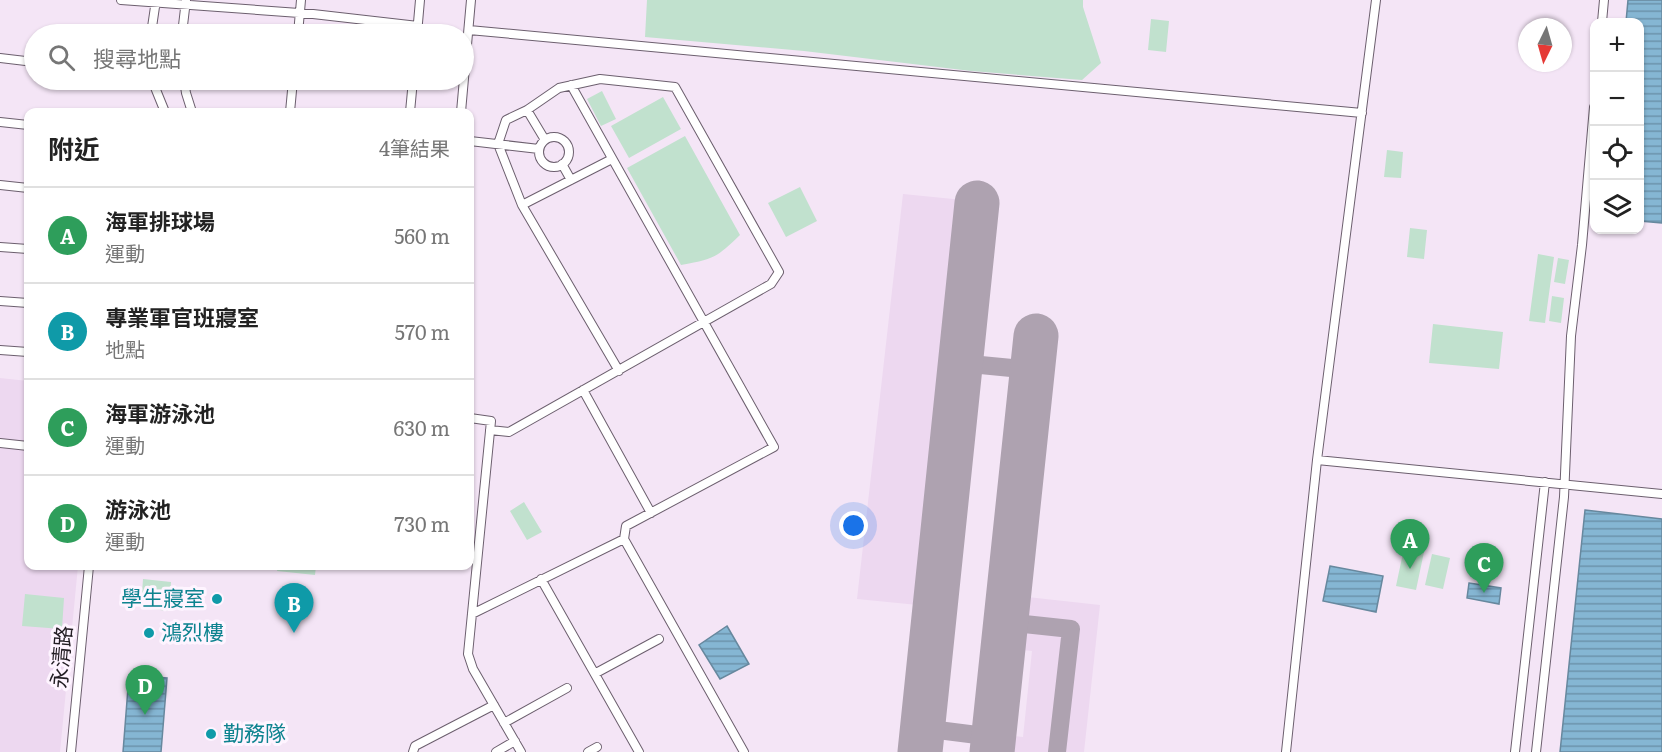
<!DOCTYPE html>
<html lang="zh-TW">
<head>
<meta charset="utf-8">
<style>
  :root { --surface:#fff; --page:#f6f6f6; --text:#222; --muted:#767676; --line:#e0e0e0; --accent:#267012 }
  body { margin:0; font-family:Literata,"Noto Sans TC",serif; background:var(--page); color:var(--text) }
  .controls { position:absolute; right:18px; top:18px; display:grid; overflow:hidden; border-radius:12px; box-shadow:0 2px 4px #0004 }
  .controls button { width:54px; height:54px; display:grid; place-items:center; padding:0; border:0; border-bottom:2px solid var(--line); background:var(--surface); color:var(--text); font:30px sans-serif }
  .compass { position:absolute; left:1518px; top:18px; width:54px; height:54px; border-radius:50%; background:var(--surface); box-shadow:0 2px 4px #0004; rotate:185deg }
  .you { position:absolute; left:854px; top:526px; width:21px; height:21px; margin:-15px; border:4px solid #fff; border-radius:50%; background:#1a73e8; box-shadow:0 0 0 9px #1a73e833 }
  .badge { display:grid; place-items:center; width:39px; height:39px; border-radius:50%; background:var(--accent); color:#fff; font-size:20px; font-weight:700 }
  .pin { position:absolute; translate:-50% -50px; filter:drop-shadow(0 2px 3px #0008) }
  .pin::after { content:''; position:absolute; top:32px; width:21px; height:18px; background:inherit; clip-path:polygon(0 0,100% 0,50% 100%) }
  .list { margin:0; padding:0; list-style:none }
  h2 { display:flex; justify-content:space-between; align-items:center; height:78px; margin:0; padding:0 24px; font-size:26px }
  h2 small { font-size:20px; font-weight:400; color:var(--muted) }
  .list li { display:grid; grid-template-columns:39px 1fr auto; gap:18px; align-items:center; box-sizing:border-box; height:96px; padding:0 24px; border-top:2px solid var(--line) }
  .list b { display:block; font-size:22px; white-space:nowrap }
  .list p { margin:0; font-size:20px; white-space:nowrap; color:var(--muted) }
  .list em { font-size:20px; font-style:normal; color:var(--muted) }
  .icon { flex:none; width:33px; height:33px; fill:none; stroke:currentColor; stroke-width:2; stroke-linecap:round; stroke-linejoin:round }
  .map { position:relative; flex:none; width:1662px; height:752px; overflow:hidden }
  .search { position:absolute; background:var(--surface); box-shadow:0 2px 4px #0004; left:24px; top:24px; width:450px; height:66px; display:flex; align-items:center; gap:15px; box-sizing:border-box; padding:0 21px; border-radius:33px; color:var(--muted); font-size:22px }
  .panel { position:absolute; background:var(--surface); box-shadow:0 2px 4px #0004; left:24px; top:108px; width:450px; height:462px; border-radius:12px }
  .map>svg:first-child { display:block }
  .built { fill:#edd8f0 }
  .grass { fill:#c1e1ce }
  .water { fill:url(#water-rules); stroke:#67889e; stroke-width:1.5 }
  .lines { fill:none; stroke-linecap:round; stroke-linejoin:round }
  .taxiway { stroke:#aea2b0; stroke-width:18 }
  .runway { stroke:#aea2b0; stroke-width:45 }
  .minor-casing { stroke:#6c5f6e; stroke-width:10 }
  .minor { stroke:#fff; stroke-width:8 }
  .culture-dot { fill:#0f9aa8; stroke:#fef4ff; stroke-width:2 }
  .labels { text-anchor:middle; stroke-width:6; stroke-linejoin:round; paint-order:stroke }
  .culture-label { font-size:21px; fill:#0d838f; stroke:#fef4ff; text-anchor:start }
  .street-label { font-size:21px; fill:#221d23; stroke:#fef4ff }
</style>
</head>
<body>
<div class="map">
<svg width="1662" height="752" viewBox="0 0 1662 752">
  <defs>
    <pattern id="water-rules" width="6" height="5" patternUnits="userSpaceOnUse" patternTransform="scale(1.5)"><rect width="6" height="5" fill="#85b6d3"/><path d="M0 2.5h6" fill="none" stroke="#6c93ab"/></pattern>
  </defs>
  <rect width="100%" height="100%" fill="#f4e5f6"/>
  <path class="built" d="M903,194L973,201L928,606L857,599Z
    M0,378L28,381V566H78L60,752H0Z
    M1008,595L1100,605L1084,752H992L994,734L1023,737L1032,651L1003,648Z"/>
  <path class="grass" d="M647,0H1083V7L1101,63L1082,80L971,71L804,51L645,37Z
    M1151,19L1169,21L1166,52L1148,50Z
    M602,91L616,119L601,126L587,99Z
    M663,97L681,129L629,158L611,126Z
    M685,136L740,235C716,258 714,259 681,265L627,168Z
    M1387,150L1403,152L1401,178L1384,177Z
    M800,187L817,221L786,237L768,203Z
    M1410,228L1427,230L1424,259L1407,257Z
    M1538,254L1554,257L1545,323L1529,321Z
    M1558,258L1569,260L1565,284L1554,282Z
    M1552,296L1564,298L1561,323L1549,321Z
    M1433,324L1503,332L1499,369L1429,363Z
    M524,502L542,532L527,540L510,511Z
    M1404,548L1424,552L1416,590L1396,586Z
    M1432,554L1450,558L1443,589L1425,585Z
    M278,566H316L315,575L277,571Z
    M143,579L171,582L169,611L141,608Z
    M25,594L64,598L62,629L22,626Z"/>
  <path class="water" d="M1628,0H1662V223L1640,221V22H1626Z
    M1585,510L1662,519V752H1560Z
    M1330,566L1383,576L1376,612L1323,601Z
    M1469,583L1501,588L1499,604L1467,598Z
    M727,626L749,664L720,679L699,645Z
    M129,675L167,678L161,752H123Z"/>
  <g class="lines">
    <path class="taxiway" d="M960,363L1032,370
      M1006,622L1071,629L1057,752
      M922,728L993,737"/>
    <path class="runway" d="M920,752L977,203
      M992,752L1036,336"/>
    <g class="minor-casing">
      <path id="minor" d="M121,0L313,14L418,26
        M1602,22L1604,0
        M469,30L1362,113
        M151,34L156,0
        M182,34L186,0
        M298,34L301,0
        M417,34L420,0
        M0,58L34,62
        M152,80L165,112
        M184,80L186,93L192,112
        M527,110L545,140
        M290,112L293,80
        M410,112L413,80
        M461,112L471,0
        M0,122L28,125
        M539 152a15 15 0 1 1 30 0a15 15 0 1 1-30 0Z
        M470,141L539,149
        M562,164L571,180
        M0,185L28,188
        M522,205L612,159
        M0,247L28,249
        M0,301L28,303
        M0,350L28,352
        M583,390L651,513
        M470,418L491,421L468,654L473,669L521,752
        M490,430L509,432L771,284L779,272L675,87L600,79L559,88L527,110L506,120L498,144L522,205L619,371
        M0,443L28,446
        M1317,460L1662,494
        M624,539L744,752
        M541,579L639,752
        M472,614L624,539L626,526L774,447L571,85
        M596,673L659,639
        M504,723L567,688
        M71,752L89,566
        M413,752L415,746L494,705
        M496,752L515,741
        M588,752L597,747
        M1286,752L1317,460L1376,0
        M1515,752L1545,482
        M1536,752L1564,497L1571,336L1582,245L1594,107"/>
    </g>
    <use href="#minor" class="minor"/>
  </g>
  <g class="culture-dot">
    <circle cx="217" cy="599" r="6"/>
    <circle cx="149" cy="633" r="6"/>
    <circle cx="211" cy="734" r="6"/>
  </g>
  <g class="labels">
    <g class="culture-label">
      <text x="205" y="606" text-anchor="end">學生寢室</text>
      <text x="161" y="640">鴻烈樓</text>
      <text x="223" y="741">勤務隊</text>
    </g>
    <g class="street-label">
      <text transform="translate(62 657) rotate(-85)" y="7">永清路</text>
    </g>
  </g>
</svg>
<div class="controls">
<button>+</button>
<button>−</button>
<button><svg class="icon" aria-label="locate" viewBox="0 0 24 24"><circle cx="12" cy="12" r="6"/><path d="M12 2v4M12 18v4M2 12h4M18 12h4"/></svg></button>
<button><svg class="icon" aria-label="layers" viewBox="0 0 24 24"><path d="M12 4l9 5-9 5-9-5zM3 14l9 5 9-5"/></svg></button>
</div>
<svg class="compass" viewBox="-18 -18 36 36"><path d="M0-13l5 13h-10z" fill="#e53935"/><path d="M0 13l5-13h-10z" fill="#767676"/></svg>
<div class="you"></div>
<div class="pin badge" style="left:1410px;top:569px;background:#2e9e5b">A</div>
<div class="pin badge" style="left:294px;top:633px;background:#0f9aa8">B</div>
<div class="pin badge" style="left:1484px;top:593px;background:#2e9e5b">C</div>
<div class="pin badge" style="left:145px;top:715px;background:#2e9e5b">D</div>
<div class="search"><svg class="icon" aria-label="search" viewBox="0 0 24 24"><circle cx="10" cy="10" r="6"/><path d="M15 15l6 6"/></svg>搜尋地點</div>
<section class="panel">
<h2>附近<small>4筆結果</small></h2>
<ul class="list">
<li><span class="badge" style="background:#2e9e5b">A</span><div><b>海軍排球場</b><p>運動</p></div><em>560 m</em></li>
<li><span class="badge" style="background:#0f9aa8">B</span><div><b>專業軍官班寢室</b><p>地點</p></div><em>570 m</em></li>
<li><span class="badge" style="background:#2e9e5b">C</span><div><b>海軍游泳池</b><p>運動</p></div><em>630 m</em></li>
<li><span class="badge" style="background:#2e9e5b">D</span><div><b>游泳池</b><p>運動</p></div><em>730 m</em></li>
</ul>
</section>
</div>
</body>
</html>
